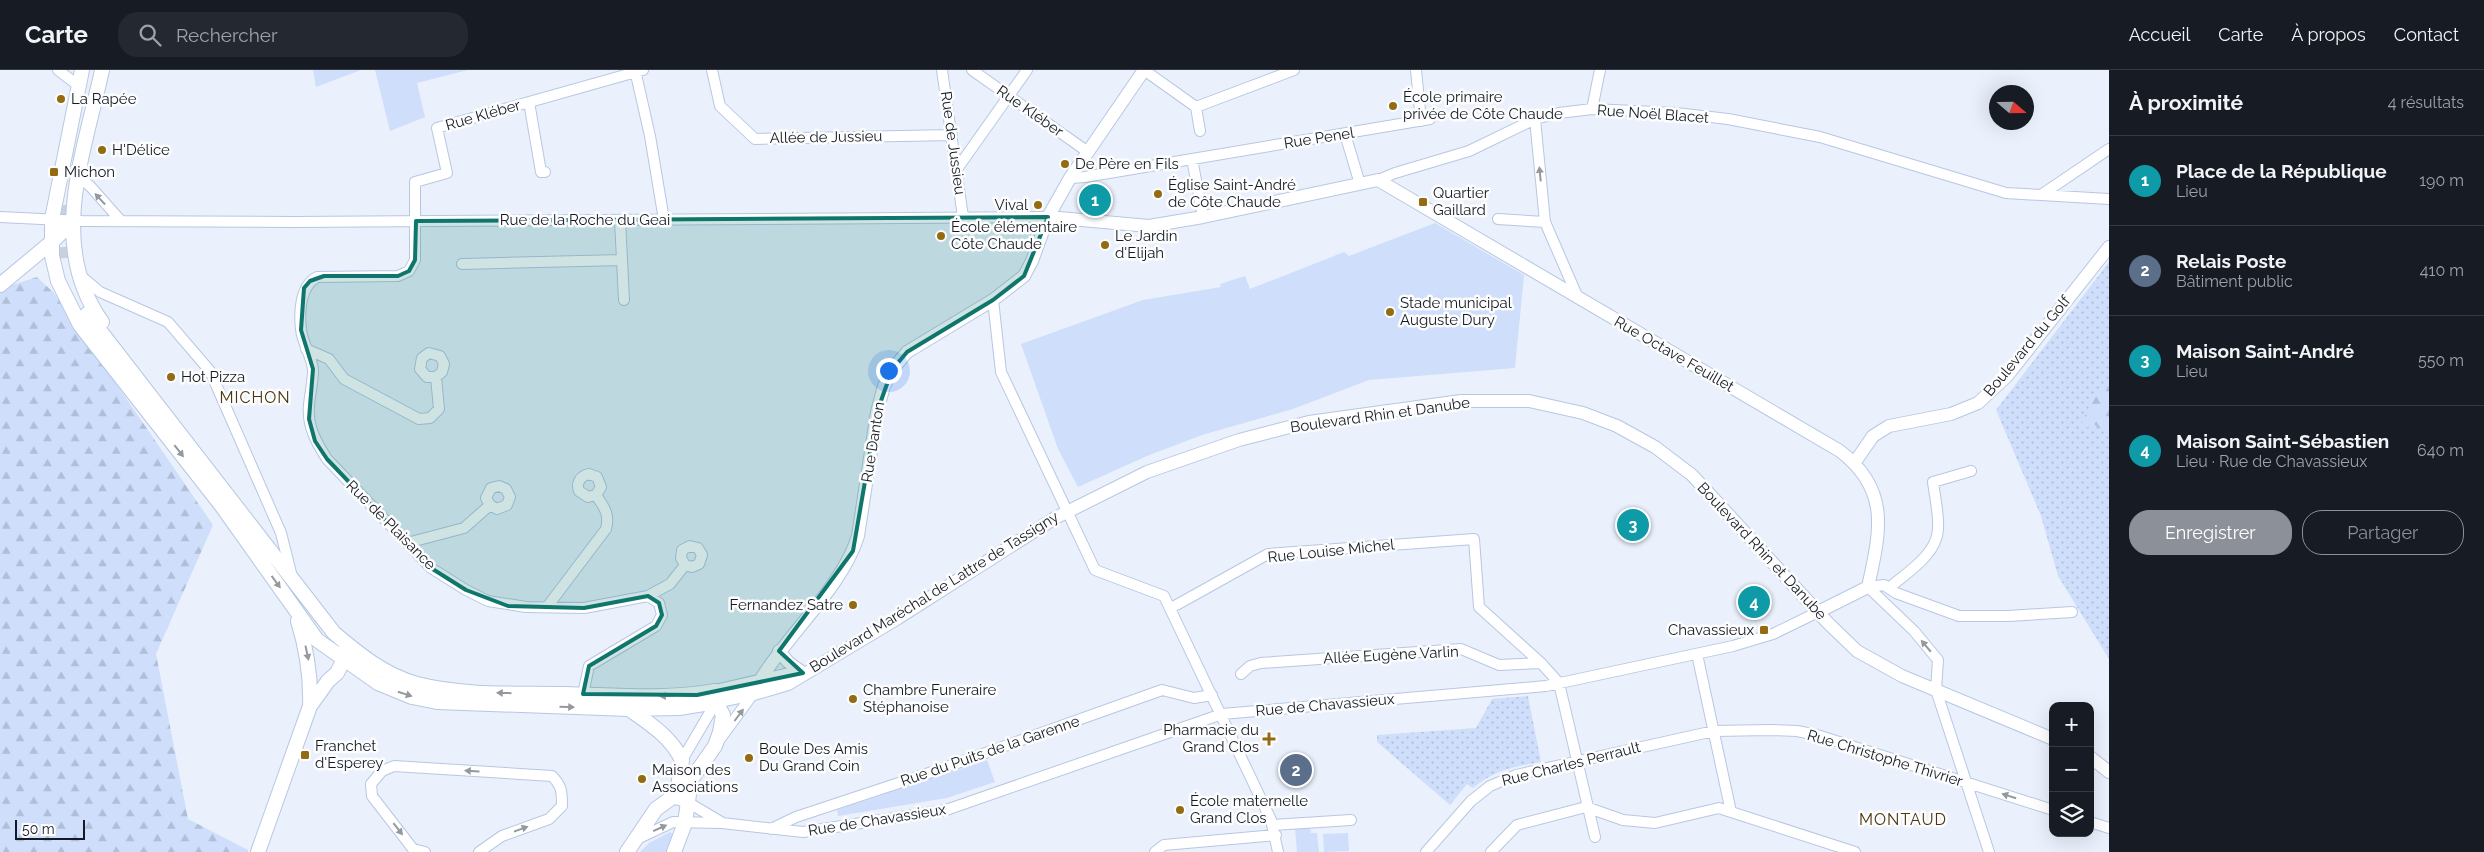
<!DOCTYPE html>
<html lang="fr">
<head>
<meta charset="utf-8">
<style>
  :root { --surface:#171b24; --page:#242831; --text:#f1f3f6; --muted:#9ea1a6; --line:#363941; --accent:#8c9099 }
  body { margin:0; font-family:Raleway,sans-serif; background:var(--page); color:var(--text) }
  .controls { position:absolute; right:15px; bottom:15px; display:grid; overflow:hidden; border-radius:10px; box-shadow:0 5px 20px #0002 }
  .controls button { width:45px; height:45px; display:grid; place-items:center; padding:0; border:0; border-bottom:1px solid var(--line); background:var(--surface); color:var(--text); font:25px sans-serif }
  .compass { position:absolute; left:1989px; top:15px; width:45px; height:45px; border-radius:50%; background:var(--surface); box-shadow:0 5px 20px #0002; rotate:110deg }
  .scale { position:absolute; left:15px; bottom:12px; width:70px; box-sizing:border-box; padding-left:5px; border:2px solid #141a24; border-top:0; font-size:14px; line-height:18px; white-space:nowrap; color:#141a24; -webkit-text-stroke:4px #fdfdfd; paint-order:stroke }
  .you { position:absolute; left:888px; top:300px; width:18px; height:18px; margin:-12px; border:4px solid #fff; border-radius:50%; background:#1a73e8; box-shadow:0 0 0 8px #1a73e833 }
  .badge { display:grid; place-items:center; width:32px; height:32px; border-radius:50%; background:var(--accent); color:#fff; font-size:16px; font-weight:700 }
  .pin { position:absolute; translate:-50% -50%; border:2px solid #fff; box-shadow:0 1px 5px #0006 }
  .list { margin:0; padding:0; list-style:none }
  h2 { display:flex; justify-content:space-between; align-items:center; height:65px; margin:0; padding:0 20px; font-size:21px }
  h2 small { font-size:16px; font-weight:400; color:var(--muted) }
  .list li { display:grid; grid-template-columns:32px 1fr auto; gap:15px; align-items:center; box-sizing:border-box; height:90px; padding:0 20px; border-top:1px solid var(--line) }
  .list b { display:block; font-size:19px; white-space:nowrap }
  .list p { margin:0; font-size:16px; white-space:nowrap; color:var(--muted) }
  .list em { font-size:16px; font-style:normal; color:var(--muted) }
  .actions { display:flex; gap:10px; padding:15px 20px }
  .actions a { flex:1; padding:11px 0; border:1px solid var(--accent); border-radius:20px; text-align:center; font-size:18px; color:var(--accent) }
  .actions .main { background:var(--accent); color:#fff }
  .icon { flex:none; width:28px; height:28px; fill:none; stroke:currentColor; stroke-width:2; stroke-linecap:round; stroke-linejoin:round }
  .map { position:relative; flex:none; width:2109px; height:782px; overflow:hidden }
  header { display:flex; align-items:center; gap:30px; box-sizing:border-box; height:70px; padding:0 25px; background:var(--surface); border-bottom:1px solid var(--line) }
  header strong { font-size:24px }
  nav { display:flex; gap:28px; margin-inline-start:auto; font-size:18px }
  .search { width:350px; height:45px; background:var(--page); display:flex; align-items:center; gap:12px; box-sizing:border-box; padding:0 18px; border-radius:20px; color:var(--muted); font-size:19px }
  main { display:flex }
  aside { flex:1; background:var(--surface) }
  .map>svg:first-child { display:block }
  .grass { fill:url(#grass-dots) }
  .forest { fill:url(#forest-firs) }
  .green { fill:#cedefb }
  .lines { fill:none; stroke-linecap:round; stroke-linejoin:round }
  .secondary-tunnel { stroke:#cad1dc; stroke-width:14; stroke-dasharray:14 7; stroke-linecap:butt }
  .minor-casing { stroke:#b7c7e3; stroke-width:12 }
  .tertiary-casing { stroke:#b7c7e3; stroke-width:14 }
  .secondary-casing { stroke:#b7c7e3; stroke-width:16 }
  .minor { stroke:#fff; stroke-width:10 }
  .tertiary { stroke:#fff; stroke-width:12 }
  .secondary { stroke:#fff; stroke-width:14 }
  .oneway { fill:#95989c }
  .marked { fill:#0f766e; fill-opacity:0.2; stroke:#0f766e; stroke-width:4; stroke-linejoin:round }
  .poi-dot { fill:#926b13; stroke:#fdfdfd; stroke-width:2 }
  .labels { text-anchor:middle; stroke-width:5; stroke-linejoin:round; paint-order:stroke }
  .poi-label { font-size:15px; fill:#141a24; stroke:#fdfdfd; text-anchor:start }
  .street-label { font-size:15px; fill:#141a24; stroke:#fdfdfd }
  .neighbourhood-label { font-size:16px; letter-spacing:1px; fill:#49360f; stroke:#fdfdfd }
</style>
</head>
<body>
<header>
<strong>Carte</strong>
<div class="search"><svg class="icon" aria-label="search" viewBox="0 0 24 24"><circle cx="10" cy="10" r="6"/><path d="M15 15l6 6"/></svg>Rechercher</div>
<nav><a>Accueil</a><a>Carte</a><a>À propos</a><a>Contact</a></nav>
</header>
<main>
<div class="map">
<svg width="2109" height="782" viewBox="0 0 2109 782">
  <defs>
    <pattern id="grass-dots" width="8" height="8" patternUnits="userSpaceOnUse" patternTransform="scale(1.25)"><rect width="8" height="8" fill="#cedefb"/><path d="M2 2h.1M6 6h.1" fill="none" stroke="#b0bed7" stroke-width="1.8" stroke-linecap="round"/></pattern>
    <pattern id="forest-firs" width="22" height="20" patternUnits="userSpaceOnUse" patternTransform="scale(1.25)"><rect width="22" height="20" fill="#cedefb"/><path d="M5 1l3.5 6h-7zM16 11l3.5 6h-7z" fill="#b0bed7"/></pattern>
  </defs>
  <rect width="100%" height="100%" fill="#eaf1fc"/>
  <path class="grass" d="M2109,192V589L2058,506L2041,446L1996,340Z
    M1528,626L1541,692C1515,696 1493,701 1473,718L1467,714L1450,735L1377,672V665L1476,658L1492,629Z"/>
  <path class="forest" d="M37,207L54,223L213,455L156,584L188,749L248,780V782H0V219Z
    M2109,317V366L2094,354L2078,362L2093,327Z"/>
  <path class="green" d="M313,0H361L316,17Z
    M375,0H468L417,13L425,47L390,61Z
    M1435,153L1524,205L1515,298L1369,310L1293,339L1202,365L1147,386L1078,417L1058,379L1021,274L1143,230L1221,217L1220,214L1245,206L1250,219L1344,182L1349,186Z
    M987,690L995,712L947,728L838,746L837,740Z
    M1310,757L1311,763H1317L1319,782H1297L1295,759Z
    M670,762L673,764L667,782H640L649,773Z
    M1348,763L1349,781L1324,782L1323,764Z"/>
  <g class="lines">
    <path class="secondary-tunnel" d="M64,135L63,157L66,188"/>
    <g class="minor-casing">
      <path id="minor" d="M58,0L79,16
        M635,0L650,66L664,150
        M712,0L720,36L755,69L952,65
        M942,0L963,147
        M972,0L1088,82
        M1144,0L1196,37
        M1416,0L1421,51
        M529,32L541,102H545
        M1196,37L1294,0
        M1196,37L1200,61
        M1592,39L1600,0
        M1535,49L1545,152L1578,228
        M1345,64L1360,114
        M1192,89L1203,147
        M957,99L1027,0
        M78,107L90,116L121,151
        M1070,108L1085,107L1430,49
        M1378,110L1395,103L1469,81L1535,49L1559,43L1592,39L1676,43L1728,49L1820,67L2006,123L2109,129
        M2041,125L2109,79
        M0,147L82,151L294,152L1048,147
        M1498,149L1545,152
        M622,190L624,230
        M462,194L622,190L620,150
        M81,206L100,222L168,252L210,301L281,463L292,507
        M993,230L1001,302L1095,500L1164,526L1271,750L1278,782
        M306,279L329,289L344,309L419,349L430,348L439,339L436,307L442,302L444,294L440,286L429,283L422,288L420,299L427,307H436
        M407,473L464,458L490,435L486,428L491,418L499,416L506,419L510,427L507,435L497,439L490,435
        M1868,517L1914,561L1938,590L1936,620L1989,782
        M1868,517L1884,515L1896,523L1959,546H2008L2072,542
        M1889,518C1906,503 1937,485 1938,459C1939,444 1935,428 1933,412L1971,401
        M648,526L670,514L685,495L692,497L699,494L702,485L698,478L690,476L682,480L681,488L685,495
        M547,537L606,459C610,444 604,437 596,425L588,427L579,421C576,413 580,406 589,404L597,407L601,417L596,425
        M1171,538L1268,484L1474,469L1479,537L1541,593L1559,613L1595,767
        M1697,584L1731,742L1855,782
        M1241,604L1250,596L1261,593L1461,579L1499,595L1541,593
        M583,624L589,596L656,556L662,545L659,533L648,526L584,538L526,537L488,531L466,520L431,498L327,389C316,372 307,356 309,335C310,324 313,312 313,300C312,286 302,273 301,259C299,242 300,216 317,207L398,206L409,201L415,190V112L447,103L437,58L643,0
        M720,669L756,620
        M682,690L716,632
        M672,728L689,733L721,752
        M2090,752L2109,758
        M1273,755L1351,750
        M771,759L796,747L932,702L1162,620L1194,628L1212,625
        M637,769L673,752L722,753L803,762L946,740L1222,644L1546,616L1733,576L1773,564L1818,542
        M425,782L413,779L372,726L371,714L382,701L394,696L552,706C562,716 562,722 562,736L549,749L502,766L479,782
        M1155,782L1164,775L1276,765
        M1426,782L1471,731L1490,716L1516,705L1714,661L1770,660L1797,661L1817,665L2053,740
        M1491,782L1517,755L1586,737L1623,750L1655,753L1719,738L1731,742"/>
    </g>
    <g class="tertiary-casing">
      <path id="tertiary" d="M1048,147L1149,156L1203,147L1378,110L1840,381C1891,420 1880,462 1868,517L1818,542
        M1855,392L1873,366L1889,356L1951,344L1978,333L2007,306L2109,177
        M779,581L788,592L803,603
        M759,612C788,563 842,518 858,466L877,342L884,316L892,300L907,282L993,230L1024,206L1032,191L1048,147L1070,108L1144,0
        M715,621L785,605L800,603
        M716,632L754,624L788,614L898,548L1055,448L1147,402L1239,370L1309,352L1461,331H1529L1583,343L1617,356L1655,377L1692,405L1828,553L1857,581L1902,606L2053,669
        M2090,687L2109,702"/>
    </g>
    <g class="secondary-casing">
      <path id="secondary" d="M82,0L52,149V186L58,211L80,255L221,435L317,570L378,613L412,627L437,632L629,639L679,638L716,632
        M102,0C84,84 47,175 102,252
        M0,215L53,171L73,151
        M87,244L334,563C359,584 384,605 417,614C464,626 516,623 564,624C614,625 665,630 715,621L716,632L723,645L720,662L715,676L691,710L685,753L674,782
        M298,551C307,580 311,605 310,636
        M258,782L310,636L328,611L337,603L343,591L341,583
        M627,782L656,739L677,724L682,690C670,666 650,654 629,639"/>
    </g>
    <use href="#minor" class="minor"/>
    <use href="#tertiary" class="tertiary"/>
    <use href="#secondary" class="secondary"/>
  </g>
  <defs><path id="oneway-solid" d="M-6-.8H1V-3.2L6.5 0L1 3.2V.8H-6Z" transform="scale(1.25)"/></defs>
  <g class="oneway">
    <use href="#oneway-solid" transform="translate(1540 104) rotate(-96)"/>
    <use href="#oneway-solid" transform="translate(100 129) rotate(-133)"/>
    <use href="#oneway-solid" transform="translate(179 381) rotate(52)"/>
    <use href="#oneway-solid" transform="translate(276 512) rotate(54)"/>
    <use href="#oneway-solid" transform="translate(1926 576) rotate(-130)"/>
    <use href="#oneway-solid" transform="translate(307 583) rotate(78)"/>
    <use href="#oneway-solid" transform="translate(504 623) rotate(-179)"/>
    <use href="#oneway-solid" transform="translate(405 624) rotate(18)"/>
    <use href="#oneway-solid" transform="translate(667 626) rotate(177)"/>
    <use href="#oneway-solid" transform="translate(567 637) rotate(2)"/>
    <use href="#oneway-solid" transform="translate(739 645) rotate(-53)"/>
    <use href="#oneway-solid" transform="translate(472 701) rotate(-176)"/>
    <use href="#oneway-solid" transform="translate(2009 726) rotate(-162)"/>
    <use href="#oneway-solid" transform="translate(660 758) rotate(-24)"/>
    <use href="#oneway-solid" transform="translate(398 759) rotate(52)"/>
    <use href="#oneway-solid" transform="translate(521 759) rotate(-20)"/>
  </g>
  <path class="marked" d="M1048,147L1024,206L993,230L907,282L892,300L877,342L853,481L779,581L803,603L697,625L583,624L589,596L656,556L662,545L659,533L648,526L584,538L508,536L466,520L431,498L327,389L315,371L309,349L313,299L301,260L304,218L310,211L324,206H398L409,201L415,190L416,151Z"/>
  <g class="poi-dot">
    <circle cx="61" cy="29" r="5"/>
    <circle cx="1393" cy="36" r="5"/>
    <circle cx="102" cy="80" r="5"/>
    <circle cx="1065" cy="94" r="5"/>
    <rect x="49" y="97" width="10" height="10" rx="2.5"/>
    <circle cx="1158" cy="124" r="5"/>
    <rect x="1418" y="127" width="10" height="10" rx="2.5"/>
    <circle cx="1038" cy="135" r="5"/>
    <circle cx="941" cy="166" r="5"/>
    <circle cx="1105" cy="175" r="5"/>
    <circle cx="1390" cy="242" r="5"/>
    <circle cx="171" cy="307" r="5"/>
    <circle cx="853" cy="535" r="5"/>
    <rect x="1759" y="555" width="10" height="10" rx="2.5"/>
    <circle cx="853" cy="629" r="5"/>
    <path d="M1266.5 661.5h5v5h5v5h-5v5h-5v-5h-5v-5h5z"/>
    <rect x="300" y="680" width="10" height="10" rx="2.5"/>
    <circle cx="749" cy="688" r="5"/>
    <circle cx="642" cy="709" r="5"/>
    <circle cx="1180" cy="740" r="5"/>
  </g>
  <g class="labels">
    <g class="poi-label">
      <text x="1403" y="32">École primaire<tspan x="1403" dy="17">privée de Côte Chaude</tspan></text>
      <text x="71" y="34">La Rapée</text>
      <text x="112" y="85">H'Délice</text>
      <text x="1075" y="99">De Père en Fils</text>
      <text x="64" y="107">Michon</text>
      <text x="1168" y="120">Église Saint-André<tspan x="1168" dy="17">de Côte Chaude</tspan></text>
      <text x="1433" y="128">Quartier<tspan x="1433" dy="17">Gaillard</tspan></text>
      <text x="1028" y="140" text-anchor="end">Vival</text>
      <text x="951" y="162">École élémentaire<tspan x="951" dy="17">Côte Chaude</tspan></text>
      <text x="1115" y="171">Le Jardin<tspan x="1115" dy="17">d'Elijah</tspan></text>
      <text x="1400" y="238">Stade municipal<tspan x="1400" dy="17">Auguste Dury</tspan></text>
      <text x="181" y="312">Hot Pizza</text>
      <text x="843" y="540" text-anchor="end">Fernandez Satre</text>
      <text x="1754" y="565" text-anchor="end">Chavassieux</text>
      <text x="863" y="625">Chambre Funeraire<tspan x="863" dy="17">Stéphanoise</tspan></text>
      <text x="1259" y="665" text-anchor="end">Pharmacie du<tspan x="1259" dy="17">Grand Clos</tspan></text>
      <text x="315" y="681">Franchet<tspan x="315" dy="17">d'Esperey</tspan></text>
      <text x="759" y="684">Boule Des Amis<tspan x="759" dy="17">Du Grand Coin</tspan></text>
      <text x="652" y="705">Maison des<tspan x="652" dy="17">Associations</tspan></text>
      <text x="1190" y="736">École maternelle<tspan x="1190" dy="17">Grand Clos</tspan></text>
    </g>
    <g class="street-label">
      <text transform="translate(1030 41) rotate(35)" y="5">Rue Kléber</text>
      <text transform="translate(1653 44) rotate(4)" y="5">Rue Noël Blacet</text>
      <text transform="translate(483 45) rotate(-16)" y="5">Rue Kléber</text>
      <text transform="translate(826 67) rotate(-1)" y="5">Allée de Jussieu</text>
      <text transform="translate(1319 68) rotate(-9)" y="5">Rue Penel</text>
      <text transform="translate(953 73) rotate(82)" y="5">Rue de Jussieu</text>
      <text x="585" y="155">Rue de la Roche du Geai</text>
      <text transform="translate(2027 276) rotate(-50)" y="5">Boulevard du Golf</text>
      <text transform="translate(1674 284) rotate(30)" y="5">Rue Octave Feuillet</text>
      <text transform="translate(1380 345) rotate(-8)" y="5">Boulevard Rhin et Danube</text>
      <text transform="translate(873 372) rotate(-81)" y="5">Rue Danton</text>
      <text transform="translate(391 455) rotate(45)" y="5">Rue de Plaisance</text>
      <text transform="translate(1331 481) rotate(-6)" y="5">Rue Louise Michel</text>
      <text transform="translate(1762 481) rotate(47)" y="5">Boulevard Rhin et Danube</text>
      <text transform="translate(934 522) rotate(-32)" y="5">Boulevard Maréchal de Lattre de Tassigny</text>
      <text transform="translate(1391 585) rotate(-3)" y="5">Allée Eugène Varlin</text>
      <text transform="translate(1325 635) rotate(-5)" y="5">Rue de Chavassieux</text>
      <text transform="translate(990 681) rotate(-19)" y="5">Rue du Puits de la Garenne</text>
      <text transform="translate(1885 688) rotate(17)" y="5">Rue Christophe Thivrier</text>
      <text transform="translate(1571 694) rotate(-14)" y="5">Rue Charles Perrault</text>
      <text transform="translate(877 750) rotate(-9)" y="5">Rue de Chavassieux</text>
    </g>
    <g class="neighbourhood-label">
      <text x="255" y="333">MICHON</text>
      <text x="1903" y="755">MONTAUD</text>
    </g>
  </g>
</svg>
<div class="controls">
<button>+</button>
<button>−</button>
<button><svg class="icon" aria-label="layers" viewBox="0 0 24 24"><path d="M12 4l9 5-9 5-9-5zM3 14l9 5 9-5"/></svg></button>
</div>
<svg class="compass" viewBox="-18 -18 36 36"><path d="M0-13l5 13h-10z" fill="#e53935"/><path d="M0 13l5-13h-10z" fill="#9ea1a6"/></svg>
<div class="scale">50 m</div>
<div class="you"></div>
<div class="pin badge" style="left:1095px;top:130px;background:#0f9aa8">1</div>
<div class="pin badge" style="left:1296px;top:700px;background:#5c6f8a">2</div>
<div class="pin badge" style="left:1633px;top:455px;background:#0f9aa8">3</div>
<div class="pin badge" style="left:1754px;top:532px;background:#0f9aa8">4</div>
</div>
<aside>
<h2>À proximité<small>4 résultats</small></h2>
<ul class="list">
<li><span class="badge" style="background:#0f9aa8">1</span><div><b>Place de la République</b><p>Lieu</p></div><em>190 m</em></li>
<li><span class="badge" style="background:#5c6f8a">2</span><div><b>Relais Poste</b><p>Bâtiment public</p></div><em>410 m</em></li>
<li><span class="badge" style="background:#0f9aa8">3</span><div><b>Maison Saint-André</b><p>Lieu</p></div><em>550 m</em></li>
<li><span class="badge" style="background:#0f9aa8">4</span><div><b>Maison Saint-Sébastien</b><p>Lieu · Rue de Chavassieux</p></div><em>640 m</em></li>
</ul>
<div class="actions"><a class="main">Enregistrer</a><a>Partager</a></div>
</aside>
</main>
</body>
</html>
